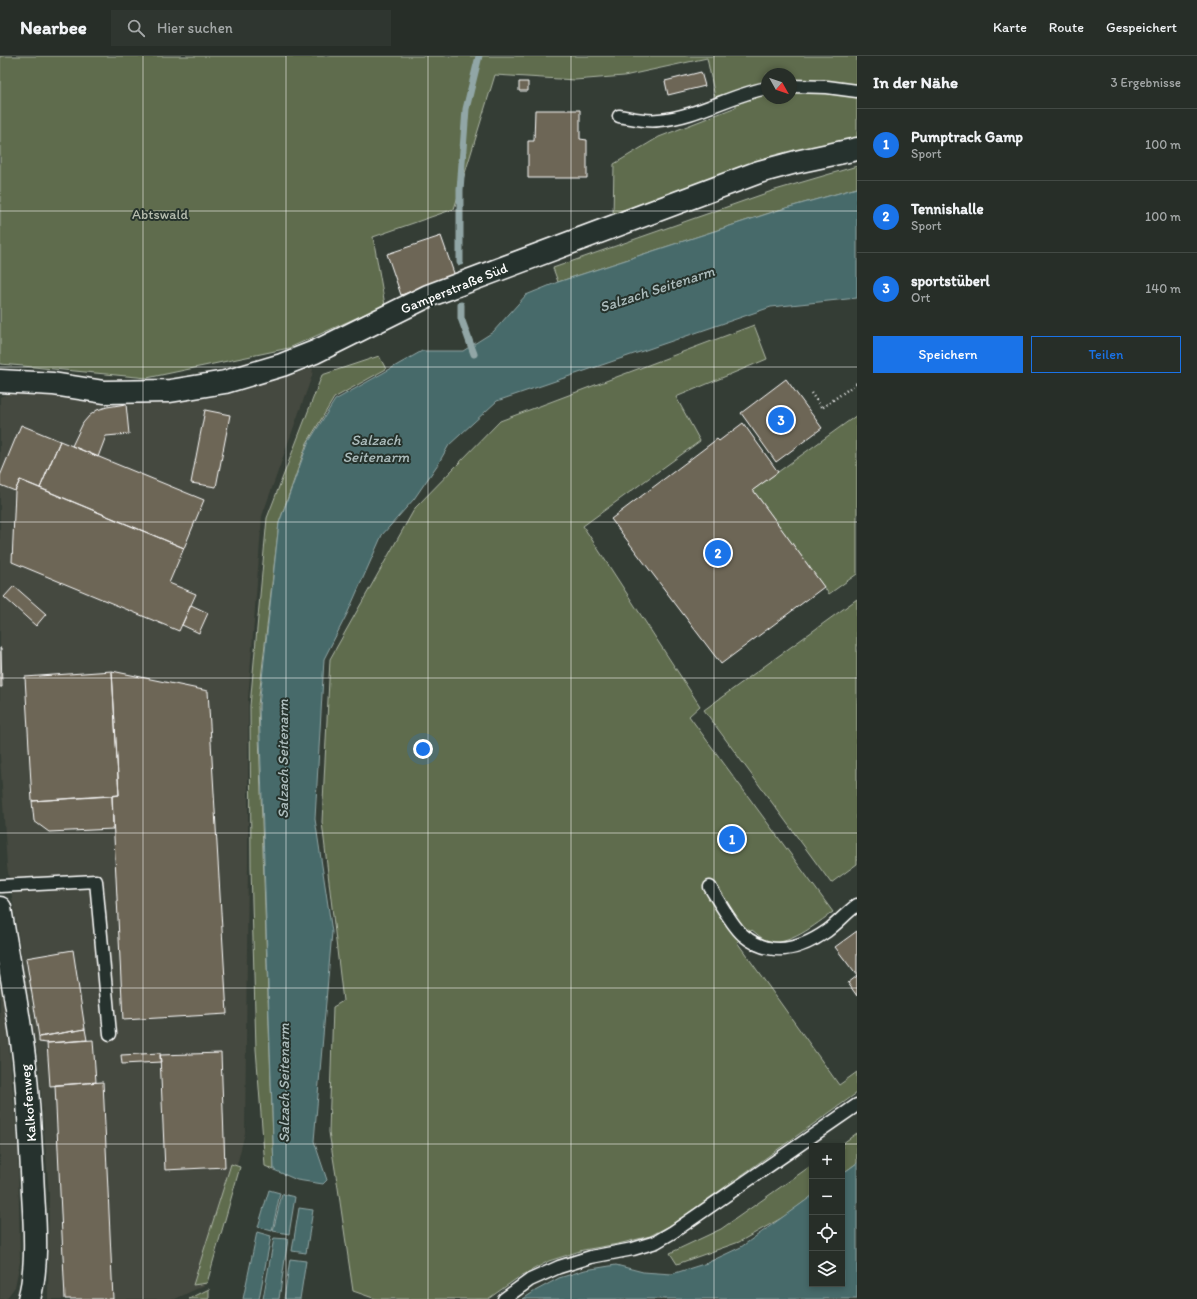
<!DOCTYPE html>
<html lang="de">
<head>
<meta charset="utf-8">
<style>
  :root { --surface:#272e28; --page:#2f3630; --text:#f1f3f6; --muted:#a4a8a8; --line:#434a45; --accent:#1a73e8 }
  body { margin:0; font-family:Itim,sans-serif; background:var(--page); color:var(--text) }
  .controls { position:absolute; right:12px; bottom:12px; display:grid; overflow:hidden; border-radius:0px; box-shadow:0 2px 6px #0003 }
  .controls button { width:36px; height:36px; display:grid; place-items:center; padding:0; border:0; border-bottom:1px solid var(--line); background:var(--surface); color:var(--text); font:20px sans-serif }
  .compass { position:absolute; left:761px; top:12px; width:36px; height:36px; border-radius:50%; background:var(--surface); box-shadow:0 2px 6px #0003; rotate:130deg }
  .you { position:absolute; left:423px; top:693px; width:14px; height:14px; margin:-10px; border:3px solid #fff; border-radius:50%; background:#1a73e8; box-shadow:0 0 0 6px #1a73e833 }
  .badge { display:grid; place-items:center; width:26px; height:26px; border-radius:50%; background:var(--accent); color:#fff; font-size:13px; font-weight:700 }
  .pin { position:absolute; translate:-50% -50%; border:2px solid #fff; box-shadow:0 1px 4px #0006 }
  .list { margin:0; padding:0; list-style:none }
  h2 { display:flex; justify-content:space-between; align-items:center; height:52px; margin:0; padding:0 16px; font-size:17px }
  h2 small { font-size:13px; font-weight:400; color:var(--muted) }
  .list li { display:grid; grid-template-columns:26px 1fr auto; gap:12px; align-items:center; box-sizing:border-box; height:72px; padding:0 16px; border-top:1px solid var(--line) }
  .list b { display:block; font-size:15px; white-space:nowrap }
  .list p { margin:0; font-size:13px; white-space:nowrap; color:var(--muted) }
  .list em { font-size:13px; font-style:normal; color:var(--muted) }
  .actions { display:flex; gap:8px; padding:12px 16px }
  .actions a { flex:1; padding:9px 0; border:1px solid var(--accent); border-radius:0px; text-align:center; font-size:14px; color:var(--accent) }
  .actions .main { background:var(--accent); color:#fff }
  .icon { flex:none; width:22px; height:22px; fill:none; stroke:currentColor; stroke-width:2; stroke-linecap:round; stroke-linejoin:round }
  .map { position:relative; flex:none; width:857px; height:1243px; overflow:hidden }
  header { display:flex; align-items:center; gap:24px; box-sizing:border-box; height:56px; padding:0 20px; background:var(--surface); border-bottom:1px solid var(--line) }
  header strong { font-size:19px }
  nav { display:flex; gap:22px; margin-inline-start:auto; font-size:14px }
  .search { width:280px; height:36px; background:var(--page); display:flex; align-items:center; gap:10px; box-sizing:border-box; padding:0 14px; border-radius:0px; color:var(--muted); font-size:15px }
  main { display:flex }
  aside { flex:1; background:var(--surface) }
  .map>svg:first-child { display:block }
  .built { fill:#45493f }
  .green { fill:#5e6c4e; stroke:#aeb6a6; fill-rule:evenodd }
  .water { fill:#476b6a; stroke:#91a6a6 }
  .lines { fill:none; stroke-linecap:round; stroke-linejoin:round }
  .stream { stroke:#91a6a6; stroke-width:7 }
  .building { fill:#6d6656; stroke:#fff }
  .lane-casing { stroke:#fff; stroke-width:15 }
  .street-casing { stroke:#fff; stroke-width:25 }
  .secondary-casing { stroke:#fff; stroke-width:25 }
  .path { stroke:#fff; stroke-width:2.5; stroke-dasharray:1 3; stroke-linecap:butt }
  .lane { stroke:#26332d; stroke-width:12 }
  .street { stroke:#26332d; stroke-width:22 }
  .secondary { stroke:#26332d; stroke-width:22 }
  .grid { fill:none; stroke:#fff; stroke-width:1; stroke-opacity:0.55 }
  .labels { text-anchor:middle; stroke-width:4; stroke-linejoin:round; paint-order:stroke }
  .park-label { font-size:14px; fill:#b7bdaf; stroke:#26332d }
  .street-label { font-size:14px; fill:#fff; stroke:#26332d }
  .water-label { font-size:15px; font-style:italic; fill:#acbcbc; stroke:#26332d }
</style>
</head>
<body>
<header>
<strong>Nearbee</strong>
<div class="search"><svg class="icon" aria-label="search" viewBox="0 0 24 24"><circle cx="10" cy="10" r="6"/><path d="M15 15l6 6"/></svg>Hier suchen</div>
<nav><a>Karte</a><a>Route</a><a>Gespeichert</a></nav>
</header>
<main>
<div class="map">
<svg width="857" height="1243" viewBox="0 0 857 1243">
  <rect width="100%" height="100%" fill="#343d35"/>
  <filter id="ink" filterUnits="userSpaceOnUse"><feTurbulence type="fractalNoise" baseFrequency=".025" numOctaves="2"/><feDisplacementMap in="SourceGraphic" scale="8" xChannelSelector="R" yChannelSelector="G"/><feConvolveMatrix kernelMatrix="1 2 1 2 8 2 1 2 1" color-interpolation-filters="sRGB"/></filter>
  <g filter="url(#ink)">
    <path class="built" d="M313,312L312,320L262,460L248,644V806L245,1077L207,1228L175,1243H48L49,1137L38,1002L7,810L0,700V341L11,336L38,335L141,348L223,340Z
      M0,924L6,956L18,1093L20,1206L15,1231L6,1243H0Z"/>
    <path class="green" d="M0,0H857V83L822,89L759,106L613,161L614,108L659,81L736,51L735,35L715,41L707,2L624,20L575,24L495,19L454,153L373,181L385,249L289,292L147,322L23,310L0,308ZM767,18H791V42H767Z
      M857,110V132L779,154L558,226L553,212L772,135Z
      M754,269L767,303L676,341L700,385L583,470L700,650L689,660L833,856C817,867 786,894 765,884C761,882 756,877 752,874L737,886L839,1029L857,1016V1037L673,1168L650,1180L618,1188L583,1194L549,1205L519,1221L488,1243H376L353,1235L338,1132L329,1076L333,951L343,945L322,766L330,603L415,452L500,365Z
      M379,300L386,313L334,342L307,387L279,467L258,649L274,1114L265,1110L256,993L251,810L250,650L267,462L322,319Z
      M857,359V518L829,538L753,434Z
      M857,543V808L831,827L704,654Z
      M857,1077V1107L842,1118V1090H839Z
      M231,1108L240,1111L207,1227L193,1229Z
      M812,1109V1140L785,1160L739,1186L677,1208L670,1197L721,1173Z
      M209,1233V1243H189Z"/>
    <path class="water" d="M857,132V242L771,251L497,345L449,389L438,408L414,443L382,479L348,556L324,603L315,763L332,876L314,1085L327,1124L323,1128L297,1124L274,1114L259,650L279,467L308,387L335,344L422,295H463L493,276L526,239L558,226L779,154Z
      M857,1107V1243H523L535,1235L559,1222L585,1214L616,1209L643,1216L672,1218L707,1207L741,1191L812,1140V1228H842V1118Z
      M269,1134L280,1137L272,1175L258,1171Z
      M282,1138L295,1141L289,1178L273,1175Z
      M299,1152L313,1154L306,1197L292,1195Z
      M257,1176L271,1180L259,1243H243Z
      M274,1182L288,1183L279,1243H263Z
      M290,1203L306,1205L300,1243H284Z"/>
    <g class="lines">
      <path class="stream" d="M460,206V134L466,53L479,0
        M461,249V262L474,298"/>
    </g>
    <path class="building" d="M701,16L705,30L668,39L665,25Z
      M519,26H528V35H519Z
      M535,54H580V83L587,84V122H528V85H534Z
      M441,180L455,220L401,239L387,198Z
      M786,323L822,372L776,406L741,357Z
      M126,348L129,378L106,380L98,401L72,390L83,367L89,360L97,354L107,351Z
      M205,354L230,359L216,431L191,427Z
      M743,367L778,416L753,434L824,531L721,608L611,463L717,383L719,385Z
      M21,369L60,385L40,432L20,424L15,435L0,429V420Z
      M60,385L204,444L184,492L40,432Z
      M20,424L184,492L169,527L196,538L179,575L12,506L15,435Z
      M14,530L46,558L36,570L4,541Z
      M191,549L208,557L199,577L182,569Z
      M0,592H1L2,631H0Z
      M112,615L119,739L32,745L25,621Z
      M112,615L208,635L227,958L123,964L112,740L119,739Z
      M112,740L113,773L49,776L34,765L32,745Z
      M857,875V940L848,927L857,920L835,891Z
      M73,894L85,973L39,981L26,902Z
      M85,973L87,984L47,987L39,986V981Z
      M93,984L96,1026L50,1030L47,987Z
      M160,997L161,1006L122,1008L121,999Z
      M221,997L225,1111L165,1114L160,999Z
      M103,1026L113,1243H65L55,1029Z"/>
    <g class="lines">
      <g class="lane-casing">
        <path id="lane" d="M791,30L827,31L857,35
          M619,60C632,62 646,66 659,64C697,61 730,39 767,32
          M0,830L96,825L110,978
          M710,831C718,844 733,871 743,879C770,902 800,894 827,875C838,867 846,857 857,849
          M504,1243L530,1224L559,1211L591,1201L633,1193L656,1186L673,1176L857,1049"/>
      </g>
      <g class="street-casing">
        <path id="street" d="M0,852C8,902 18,951 24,1001C29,1046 31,1092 33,1137C35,1169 38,1212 29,1243"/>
      </g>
      <g class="secondary-casing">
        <path id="secondary" d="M0,325L53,328L104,336L170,335L225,326L282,309L315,296L428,240L759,116L796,106L857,93"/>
      </g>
      <path class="path" d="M811,337L822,352L857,327"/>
      <use href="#lane" class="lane"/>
      <use href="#street" class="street"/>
      <use href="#secondary" class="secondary"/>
    </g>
  </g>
  <path class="grid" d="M143,0V1243M286,0V1243M428,0V1243M571,0V1243M714,0V1243M0,155H857M0,311H857M0,466H857M0,622H857M0,777H857M0,932H857M0,1088H857"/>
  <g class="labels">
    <g class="park-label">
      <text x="160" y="163">Abtswald</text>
    </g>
    <g class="street-label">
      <text transform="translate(454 232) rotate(-22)" y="5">Gamperstraße Süd</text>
      <text transform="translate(28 1047) rotate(-95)" y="5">Kalkofenweg</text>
    </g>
    <g class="water-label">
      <text transform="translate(657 233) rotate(-18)" y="5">Salzach Seitenarm</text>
      <text x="376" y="389">Salzach<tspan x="376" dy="17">Seitenarm</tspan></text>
      <text transform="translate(283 703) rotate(-90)" y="5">Salzach Seitenarm</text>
      <text transform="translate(284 1027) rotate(-90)" y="5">Salzach Seitenarm</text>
    </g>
  </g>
</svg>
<div class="controls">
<button>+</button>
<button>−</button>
<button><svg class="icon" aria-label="locate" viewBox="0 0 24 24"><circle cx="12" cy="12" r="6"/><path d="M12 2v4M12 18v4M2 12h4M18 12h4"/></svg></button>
<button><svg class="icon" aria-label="layers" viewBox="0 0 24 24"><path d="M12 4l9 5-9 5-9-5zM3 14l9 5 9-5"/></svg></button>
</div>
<svg class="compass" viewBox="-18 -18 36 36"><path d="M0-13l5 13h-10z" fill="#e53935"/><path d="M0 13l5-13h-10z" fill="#a4a8a8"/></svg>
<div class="you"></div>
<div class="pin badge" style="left:732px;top:783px">1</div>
<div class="pin badge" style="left:718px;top:497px">2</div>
<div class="pin badge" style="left:781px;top:364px">3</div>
</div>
<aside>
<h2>In der Nähe<small>3 Ergebnisse</small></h2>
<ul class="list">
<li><span class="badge">1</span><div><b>Pumptrack Gamp</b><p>Sport</p></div><em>100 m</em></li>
<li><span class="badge">2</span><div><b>Tennishalle</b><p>Sport</p></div><em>100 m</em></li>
<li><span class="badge">3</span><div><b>sportstüberl</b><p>Ort</p></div><em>140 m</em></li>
</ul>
<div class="actions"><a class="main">Speichern</a><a>Teilen</a></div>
</aside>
</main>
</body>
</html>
